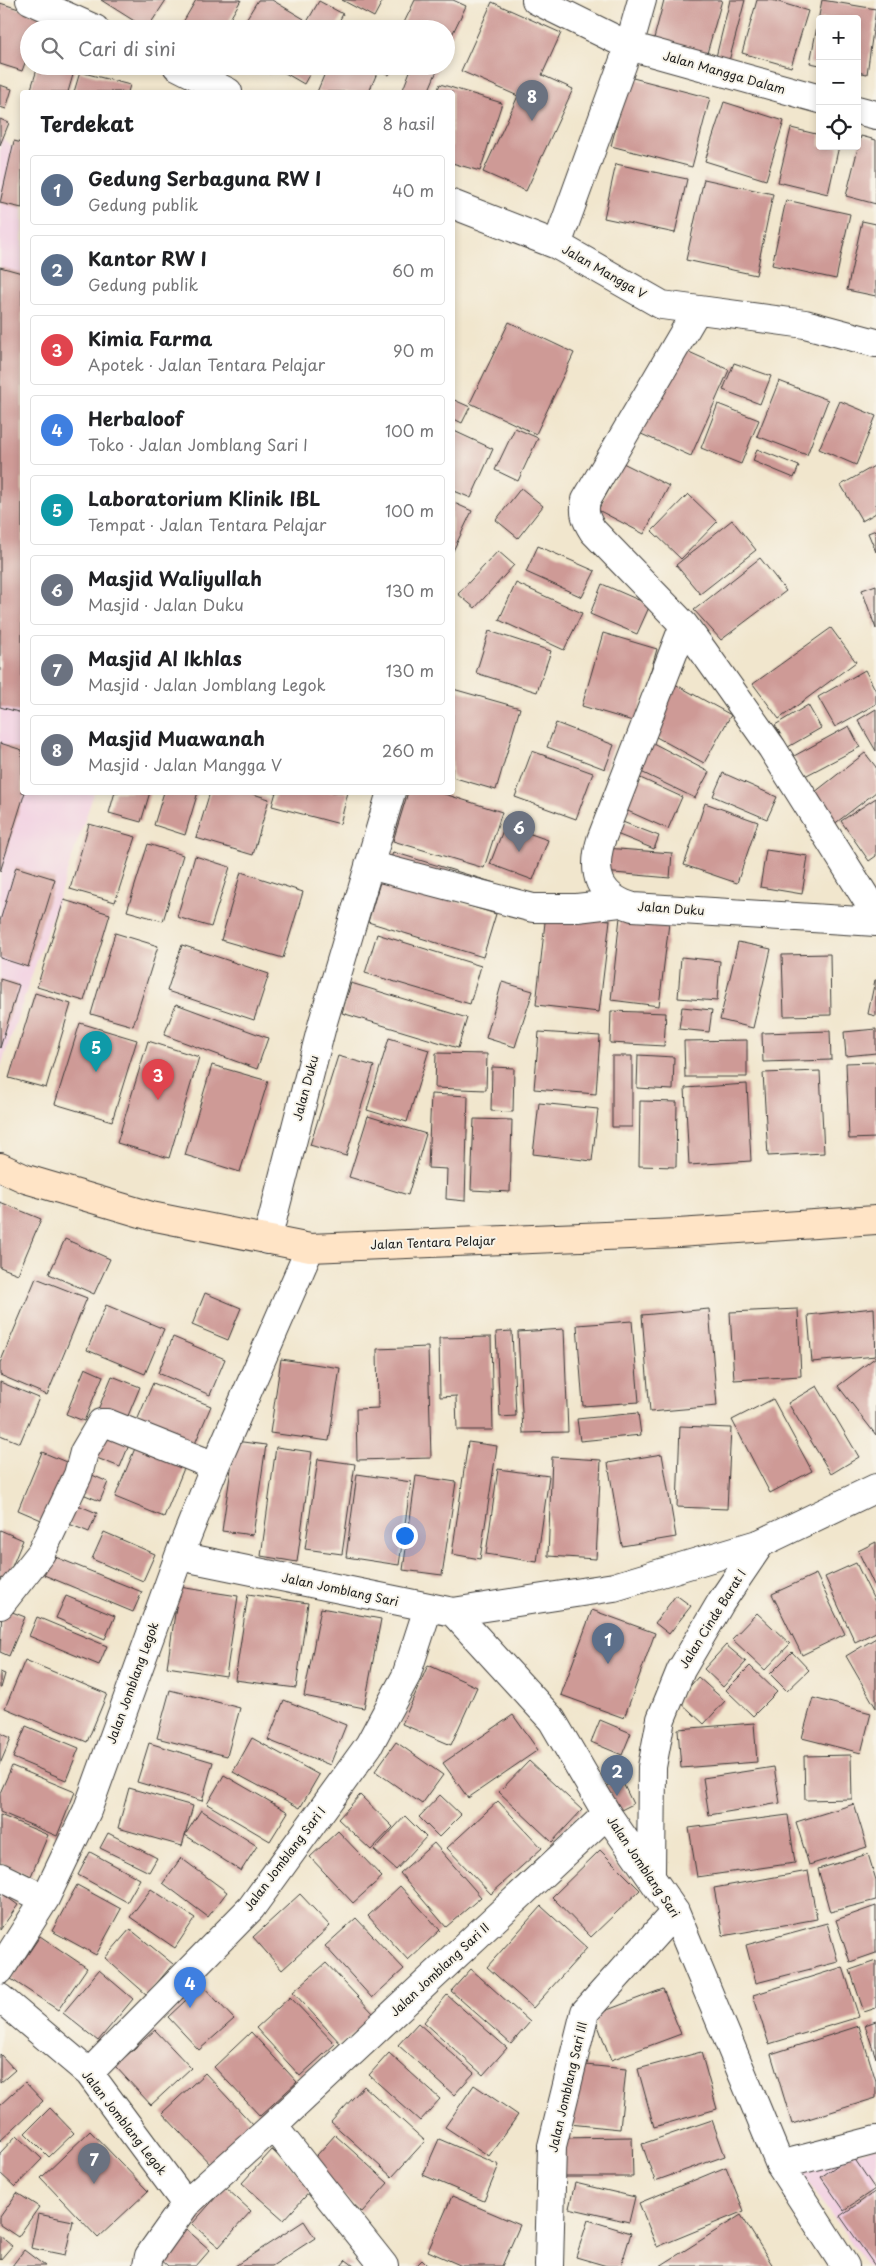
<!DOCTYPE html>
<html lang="id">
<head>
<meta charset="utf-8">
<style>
  :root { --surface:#fff; --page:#f6f6f6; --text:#202124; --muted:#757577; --line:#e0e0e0; --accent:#1f6fb2 }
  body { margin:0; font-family:"Playpen Sans",sans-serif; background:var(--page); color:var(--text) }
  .controls { position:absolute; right:15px; top:15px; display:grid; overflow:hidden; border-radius:5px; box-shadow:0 2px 8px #0003 }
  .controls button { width:45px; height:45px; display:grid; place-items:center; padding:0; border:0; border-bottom:1px solid var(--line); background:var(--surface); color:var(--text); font:25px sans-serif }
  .you { position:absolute; left:404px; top:1535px; width:18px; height:18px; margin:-12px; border:4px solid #fff; border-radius:50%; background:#1a73e8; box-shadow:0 0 0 8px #1a73e833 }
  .badge { display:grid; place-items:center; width:32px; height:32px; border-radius:50%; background:var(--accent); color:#fff; font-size:16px; font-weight:700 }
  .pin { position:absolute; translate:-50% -41px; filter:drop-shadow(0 1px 2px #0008) }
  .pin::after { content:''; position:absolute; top:26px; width:18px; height:15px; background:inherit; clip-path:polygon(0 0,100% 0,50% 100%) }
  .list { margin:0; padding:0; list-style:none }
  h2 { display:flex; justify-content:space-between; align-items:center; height:65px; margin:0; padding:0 20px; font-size:21px }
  h2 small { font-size:16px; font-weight:400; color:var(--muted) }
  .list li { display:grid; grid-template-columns:32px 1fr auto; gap:15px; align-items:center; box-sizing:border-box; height:70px; margin:0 10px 10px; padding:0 10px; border:1px solid var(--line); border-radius:5px }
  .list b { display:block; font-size:19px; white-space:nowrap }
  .list p { margin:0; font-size:16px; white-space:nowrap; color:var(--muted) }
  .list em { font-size:16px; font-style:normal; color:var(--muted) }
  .icon { flex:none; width:28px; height:28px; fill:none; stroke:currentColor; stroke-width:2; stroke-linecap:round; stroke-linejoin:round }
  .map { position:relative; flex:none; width:876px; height:2266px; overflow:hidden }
  .search { position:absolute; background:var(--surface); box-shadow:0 2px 8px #0003; left:20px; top:20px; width:435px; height:55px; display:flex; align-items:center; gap:12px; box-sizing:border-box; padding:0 18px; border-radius:28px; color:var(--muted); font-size:19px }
  .panel { position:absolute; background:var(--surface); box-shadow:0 2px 8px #0003; left:20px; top:90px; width:435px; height:705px; border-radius:5px }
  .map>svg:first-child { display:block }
  .built { fill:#f2cfe2 }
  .building { fill:#ce9a96 }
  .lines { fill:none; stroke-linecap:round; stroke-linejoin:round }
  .minor-casing { stroke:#3c3a37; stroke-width:30 }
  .secondary-casing { stroke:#3c3a37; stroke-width:30 }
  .minor { stroke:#fff; stroke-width:28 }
  .secondary { stroke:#ffe4c6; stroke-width:28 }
  .labels { text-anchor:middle; stroke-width:4; stroke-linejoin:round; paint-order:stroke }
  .street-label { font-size:12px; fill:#1c1c1c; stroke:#f7f3e8 }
</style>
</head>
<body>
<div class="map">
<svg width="876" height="2266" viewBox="0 0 876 2266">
  <rect width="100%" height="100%" fill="#f7f3e8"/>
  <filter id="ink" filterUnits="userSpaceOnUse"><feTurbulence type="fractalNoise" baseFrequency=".02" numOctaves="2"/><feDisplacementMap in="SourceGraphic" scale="10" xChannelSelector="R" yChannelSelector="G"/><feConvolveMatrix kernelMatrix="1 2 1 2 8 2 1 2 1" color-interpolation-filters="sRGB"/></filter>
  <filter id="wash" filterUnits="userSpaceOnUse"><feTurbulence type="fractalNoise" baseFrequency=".0096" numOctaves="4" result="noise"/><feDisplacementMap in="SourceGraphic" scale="20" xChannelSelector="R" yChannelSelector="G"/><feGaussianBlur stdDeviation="1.12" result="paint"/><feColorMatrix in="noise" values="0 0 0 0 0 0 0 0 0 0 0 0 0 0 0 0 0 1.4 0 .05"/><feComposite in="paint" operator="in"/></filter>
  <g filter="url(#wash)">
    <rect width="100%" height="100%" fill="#f1e6cd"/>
    <path class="built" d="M0,137L22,153V792L94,793L0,1069Z
      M876,2147V2266H867L799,2168Z"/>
    <g id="blocks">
      <path class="building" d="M101,0H166L147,29Z
        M196,0H241L224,29H179Z
        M258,0H272L304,19L298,29H240Z
        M342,0H383L374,17Z
        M415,0H453L466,6L446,47V29H401Z
        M664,0H722L706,57L653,42Z
        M730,0H745L729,61L716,57Z
        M757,0H772L808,11L791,67L742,53Z
        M822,0L876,9L867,74L857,72V19H820V65L810,63Z
        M319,1L343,14L335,29H303Z
        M492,2L561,33L542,75L573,89L526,191L483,172L518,96L461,71Z
        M0,3L41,16L37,29H29V52L22,71L0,64Z
        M38,66L75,68L68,92H30Z
        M257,66H275L270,74Z
        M282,66H314L304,84L280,70Z
        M328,66H362L377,73L369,92H317Z
        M372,66H393L389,75Z
        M412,66H439L428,92H402Z
        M80,72L130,85L128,92H74Z
        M629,77L710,98L692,167L611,146Z
        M440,84L502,103L480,171L452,163V92H437Z
        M0,85L12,89L6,109L0,107Z
        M724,102L784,121L766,180L705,161Z
        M0,119L9,123L0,145Z
        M791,128L820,135V146H839L828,194L778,182Z
        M861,136L876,140V204L846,196Z
        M14,141L22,143V208L0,203Z
        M616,164L687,179L675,233L604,218Z
        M704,179L773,194L756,275L686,260Z
        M786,200L850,214L836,279L772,265Z
        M862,221L876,224V296L847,290Z
        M0,267L22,273V713L0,707Z
        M509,322L574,353L536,434L470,403Z
        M678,347L729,370L691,456L639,433Z
        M734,363L771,376L760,404L723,390Z
        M779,381L828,400L807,455L757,436Z
        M452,399L470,407L462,423L452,418Z
        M840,401L876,416L856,465L819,449Z
        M718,404L759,420L741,464L701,448Z
        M515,428L538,438L518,481L495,470Z
        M452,430L493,449L471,498L452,490Z
        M757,449L799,466L794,478L753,461Z
        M623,463L669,486L644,534L598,510Z
        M876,465V513L862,521L841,485Z
        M521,488L543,506L518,538L496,520Z
        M688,494L717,522L681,559L652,531Z
        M452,502L472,511L452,553Z
        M732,520L756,550L700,594L676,565Z
        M876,530V552L868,533Z
        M538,546L595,571L582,597L526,572Z
        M498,551L514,565L475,608L458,594Z
        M760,558L786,591L721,640L694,610Z
        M516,583L582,613L564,650L499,620Z
        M602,584L650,605L637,634L590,614Z
        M876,585V629L862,590Z
        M831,628L856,662L779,719L753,684Z
        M489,631L551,651L537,692L476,673Z
        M603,633L657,649L636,722L582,706Z
        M865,670L876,691V704L835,727L818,697Z
        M673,683L731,715L704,763L647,732Z
        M453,689L520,708L496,790L452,777Z
        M808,705L821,728L788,747L775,725Z
        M876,709V751L858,720Z
        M556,723L614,745L605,769L547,747Z
        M849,726L860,747L805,776L794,756Z
        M651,742L709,772L695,798L637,770Z
        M0,743L22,750V792H25L0,872Z
        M532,751L593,773L576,819L515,797Z
        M865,753L876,767V792L833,825L810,796Z
        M723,773L777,797L767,819L713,796Z
        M636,776L682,797L668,829L621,808Z
        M115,792H150L141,822L109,813Z
        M164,792H198L185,835L154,825Z
        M210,792H247L269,799L253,855L196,838Z
        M276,792H348L340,824L272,806Z
        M408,792H438L502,812L484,868L393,841Z
        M876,798V856L869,861L841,821Z
        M705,803L758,822L737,883L684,865Z
        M620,821L659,836L654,849L614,833Z
        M89,824L136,837L115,902L70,889Z
        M505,825L548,840L533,880L490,864Z
        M148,844L183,855L163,921L127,911Z
        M605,848L672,853L670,878L603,872Z
        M766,850L808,856L802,894L760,887Z
        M393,852L495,883L491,895L389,865Z
        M195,856L230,867L211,927L177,917Z
        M16,867L55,879L28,967L0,958V921Z
        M241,872L303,892L283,958L221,940Z
        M381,879L496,914L483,957L368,922Z
        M64,900L110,914L84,1001L37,987Z
        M546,913L610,920L599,1012L536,1005Z
        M620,917L669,923L659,1006L611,1000Z
        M115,933L158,946L133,1026L91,1014Z
        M377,934L481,966L470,1004L365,973Z
        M738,942L771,949L753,1028L720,1020Z
        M182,945L269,974L254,1020L167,991Z
        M830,954L831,1015L784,1016L782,955Z
        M681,957L720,961L717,1001L678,998Z
        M0,979L19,985L0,1048Z
        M875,980H876V1016L868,1014Z
        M502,982L533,991L515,1047L486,1038Z
        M351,983L467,1018L458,1048L342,1013Z
        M35,993L71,1004L46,1088L9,1078Z
        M176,1004L268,1038L257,1069L164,1035Z
        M682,1007L712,1010L709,1032L679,1029Z
        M611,1011L666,1013L664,1046L610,1043Z
        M80,1023L137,1040L112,1121L55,1104Z
        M876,1029V1053L846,1056L844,1032Z
        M830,1031L831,1060L763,1062L762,1033Z
        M539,1032L600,1036L596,1094L534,1089Z
        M389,1038L429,1050L407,1122L367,1110Z
        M747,1040V1077H685L684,1041Z
        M148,1041L199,1057L169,1158L117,1143Z
        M436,1053L487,1054L486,1090L435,1088Z
        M638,1055L674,1057L673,1090L637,1088Z
        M338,1056L374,1066L346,1156L310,1145Z
        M612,1056H632V1127H612Z
        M876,1062V1138L849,1139L846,1063Z
        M212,1065L268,1081L240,1172L185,1155Z
        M492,1067L514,1068L513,1112L491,1111Z
        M820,1071L824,1153L768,1156L763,1073Z
        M747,1084L751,1161L689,1165L685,1088Z
        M431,1094L468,1096L465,1201L446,1199L447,1169L428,1168Z
        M640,1101L677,1102L676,1167L639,1166Z
        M539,1103L598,1109L592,1161L533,1154Z
        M368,1116L426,1134L408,1195L349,1177Z
        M474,1119L512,1120L510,1192L471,1190Z
        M0,1202L41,1219L18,1274L0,1267Z
        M65,1239L110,1259L94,1294L49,1274Z
        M36,1278L87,1298L47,1395L0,1375V1363Z
        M205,1293L241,1308L228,1340L192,1325Z
        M106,1305L164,1329L145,1374L87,1350Z
        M874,1308L876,1356L812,1362L808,1315Z
        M709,1309L717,1406L650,1412L642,1315Z
        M798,1309L801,1376L734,1380L730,1312Z
        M632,1321L639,1402L583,1406L577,1325Z
        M564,1329L568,1432L523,1433L518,1332Z
        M512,1331L516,1416L500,1417L496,1332Z
        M173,1337L225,1359L210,1395L158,1373Z
        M491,1337L493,1430H457L456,1396L440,1397L439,1338Z
        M428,1347L431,1458L357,1460L356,1409L378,1408L377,1349Z
        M876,1357V1435L838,1386Z
        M281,1359L340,1368L329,1441L270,1433Z
        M85,1368L103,1376L84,1421L66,1414Z
        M112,1376L140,1387L125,1423L97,1412Z
        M0,1382L39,1398L20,1443L0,1435Z
        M153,1383L211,1406L194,1446L136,1423Z
        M817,1386L859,1457L831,1474L788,1403Z
        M773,1399L812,1471L770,1493L732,1420Z
        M638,1413L641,1435L580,1441L577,1419Z
        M680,1426L731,1428L727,1509L677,1507Z
        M101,1427L131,1440L120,1467L89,1455Z
        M138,1441L187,1461L164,1517L115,1497Z
        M235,1441L266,1445L253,1535L222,1531Z
        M468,1442L497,1446L480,1559L452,1554Z
        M276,1447L312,1452L297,1562L261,1556Z
        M42,1452L71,1464L46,1522L18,1510Z
        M662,1454L676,1537L622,1546L608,1463Z
        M552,1457L601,1460L596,1559L548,1556Z
        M318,1459L355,1464L342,1554L305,1549Z
        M498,1469L549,1476L537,1562L486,1554Z
        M83,1471L108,1482L100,1501L75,1491Z
        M357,1474L411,1482L399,1565L346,1557Z
        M416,1476L456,1482L442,1575L403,1570Z
        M68,1501L97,1513L89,1532L59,1520Z
        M0,1530L23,1540L6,1581L0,1578Z
        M104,1532L155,1554L143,1581L92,1559Z
        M876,1542V1589L858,1551Z
        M53,1556L142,1592L133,1612L44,1575Z
        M856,1563L876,1604V1632L855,1642L825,1577Z
        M816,1574L845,1634L802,1655L772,1594Z
        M179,1587L238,1596L226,1676L167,1667Z
        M248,1594L308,1603L296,1688L235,1680Z
        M676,1595L691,1606L669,1634L655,1623Z
        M66,1596L115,1616L105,1639L56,1618Z
        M2,1608L25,1617L9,1656L0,1652Z
        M321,1608L381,1619L364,1708L304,1696Z
        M592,1610L655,1633L624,1718L561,1695Z
        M757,1613L790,1644L765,1670L732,1639Z
        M37,1617L107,1646L99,1665L29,1636Z
        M876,1638V1708L846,1656Z
        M726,1645L746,1662L723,1687L704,1669Z
        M792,1652L809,1670L787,1691L770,1674Z
        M25,1660L107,1694L87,1742L5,1708Z
        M428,1665L477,1687L451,1745L402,1724Z
        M750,1666L777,1692L753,1716L726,1690Z
        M0,1672L5,1674L1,1688H0Z
        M698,1677L725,1701L704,1724L678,1700Z
        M170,1690L240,1708L227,1756L157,1738Z
        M813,1698L871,1713L861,1753L802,1738Z
        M284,1700L346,1725L330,1765L268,1740Z
        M513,1715L538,1750L468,1798L443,1763Z
        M600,1720L631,1733L622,1755L591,1742Z
        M754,1723L757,1762L681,1768L678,1729Z
        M26,1726L79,1748L66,1780L13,1758Z
        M0,1733L11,1738L0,1764Z
        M252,1738L319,1775L300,1808L233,1772Z
        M396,1742L443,1775L422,1804L375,1771Z
        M149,1743L213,1762L202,1801L137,1782Z
        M851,1755L852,1799L805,1800L804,1756Z
        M529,1761L582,1810L552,1842L499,1792Z
        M12,1766L75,1792L57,1836L0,1812V1793Z
        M774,1767L780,1803L709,1815L703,1778Z
        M224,1775L288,1812L270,1841L207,1804Z
        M621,1779L633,1804L613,1814L601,1789Z
        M129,1788L193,1806L182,1846L118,1828Z
        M360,1795L393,1827L371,1850L338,1819Z
        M440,1795L461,1815L439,1837L419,1817Z
        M498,1801L542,1848L491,1894L447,1848Z
        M854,1804L867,1847L809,1865L796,1822Z
        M201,1810L257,1846L241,1871L185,1835Z
        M0,1815L48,1835L31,1876L0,1863Z
        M788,1815L795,1863L697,1877L689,1828Z
        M405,1816L426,1837L396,1870L374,1850Z
        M338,1831L382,1877L353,1903L310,1857Z
        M108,1833L157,1858L149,1872L100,1848Z
        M434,1843L481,1897L446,1927L400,1873Z
        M600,1850L640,1890L591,1937L552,1897Z
        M90,1852L140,1879L127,1902L78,1875Z
        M868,1854L876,1880V1900L830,1912L818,1869Z
        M181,1858L227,1892L208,1917L163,1883Z
        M808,1871L817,1919L723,1936L714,1888Z
        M77,1885L121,1909L96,1955L52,1931Z
        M400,1886L440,1930L408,1960L368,1916Z
        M151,1889L195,1918L175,1948L130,1917Z
        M0,1892L18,1905L0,1930Z
        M300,1894L330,1926L282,1970L253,1937Z
        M541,1906L587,1948L533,2008L487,1967Z
        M876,1906V1953L850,1962L836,1920Z
        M356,1918L404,1969L372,1998L325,1946Z
        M827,1923L838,1962L756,1983L746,1945Z
        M130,1929L173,1964L147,1995L105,1958Z
        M40,1936L87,1968L58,2010L11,1979Z
        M876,1961V2008L864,2012L850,1970Z
        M326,1963L374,2014L341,2044L293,1992Z
        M843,1967L859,2017L769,2044L753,1995Z
        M471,1969L530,2022L511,2044L451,1991Z
        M99,1970L133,1999L98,2041L63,2013Z
        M202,1985L234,2019L199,2050L168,2017Z
        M663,1989L681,2034L611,2060L594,2015Z
        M447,1995L507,2048L483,2075L424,2022Z
        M290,1997L335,2044L300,2076L256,2028Z
        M876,2021V2058L865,2025Z
        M418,2023L474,2073L454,2095L398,2045Z
        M859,2026L876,2081V2098L792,2124L771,2054Z
        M155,2030L191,2068L151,2105L115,2066Z
        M251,2032L297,2082L260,2116L214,2067Z
        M701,2052L717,2109L654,2127L638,2069Z
        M389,2053L440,2099L420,2121L369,2075Z
        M0,2054L15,2070L0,2083Z
        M575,2064L626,2069L620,2129L569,2124Z
        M205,2073L254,2126L211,2165L162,2113Z
        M25,2082L43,2101L0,2141V2105Z
        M474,2085L518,2115L489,2156L445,2127Z
        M364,2086L425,2141L392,2177L331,2122Z
        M50,2108L74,2133L49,2157L25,2133Z
        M712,2120L725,2156L655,2181L642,2144Z
        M90,2131L148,2191L98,2238L41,2178Z
        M17,2135L42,2159L15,2187L0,2173V2153Z
        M335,2135L388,2183L362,2212L309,2164Z
        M632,2137L633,2177H558V2138Z
        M439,2139L499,2165L484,2201L423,2175Z
        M272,2150L314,2187L284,2220L242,2183Z
        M852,2155L875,2189L844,2210L821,2177Z
        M726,2167L744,2211L657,2247L639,2203Z
        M575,2183L635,2197L629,2222L569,2208Z
        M225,2187L251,2211L219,2247L192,2224Z
        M876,2191V2266H875L840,2216Z
        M17,2193L39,2207L18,2237L0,2225V2217Z
        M452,2196L520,2225L502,2266H462L428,2251Z
        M38,2214L73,2221L65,2255L31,2248Z
        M741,2215L773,2266H660Z
        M588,2220L631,2233L621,2266H607L576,2257Z
        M304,2221L315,2238L272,2266H235Z
        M185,2228L210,2250L196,2266H168L159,2258Z
        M0,2236L12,2246L0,2260Z
        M24,2250L45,2266H12Z
        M346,2260L354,2266H341Z
        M422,2260L428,2266H416Z"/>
    </g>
  </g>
  <g filter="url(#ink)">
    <use href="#blocks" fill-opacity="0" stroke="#3c3a37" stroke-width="1"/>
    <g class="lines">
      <g class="minor-casing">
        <path id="minor" d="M30,0L95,29
          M536,0L629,46L820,99
          M642,0L629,46L557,245L662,305L805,324L876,343
          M177,66L228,92
          M857,110L876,115
          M452,204L557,245
          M697,310L586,500C583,513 586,520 593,531L684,625L704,652L772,748L876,914
          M684,625L601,840C591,874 599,897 633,907L876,922
          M369,865L533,908H577L620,903
          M267,1240L323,1022L391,792
          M179,1556L453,1612L552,1720L607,1814L675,1912L780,2165L845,2266
          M0,1605L41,1553L78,1475L84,1452L101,1423H107L215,1466
          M453,1612L614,1587L761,1543L876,1488
          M651,1875L652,1767L661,1719L681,1670L721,1602L761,1543
          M0,1877L45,1899
          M0,1970L45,1899L87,1811L179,1556L215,1466L310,1248
          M0,1998L89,2073L186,2204
          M89,2073L251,1908L369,1745L406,1676L428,1608
          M273,2126L384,2266
          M780,2165L876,2140
          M147,2266L149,2256L186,2204L273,2126L607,1814
          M549,2266L552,2146L585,2012L675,1912"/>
      </g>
      <g class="secondary-casing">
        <path id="secondary" d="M0,1167L26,1179L151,1216L310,1248L678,1233L876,1220"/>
      </g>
      <use href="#minor" class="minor"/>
      <use href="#secondary" class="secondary"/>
    </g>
  </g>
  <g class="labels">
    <g class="street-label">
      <text transform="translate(724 73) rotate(16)" y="4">Jalan Mangga Dalam</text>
      <text transform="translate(604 272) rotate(30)" y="4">Jalan Mangga V</text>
      <text transform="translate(671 909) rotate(4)" y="4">Jalan Duku</text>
      <text transform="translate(306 1088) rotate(-75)" y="4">Jalan Duku</text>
      <text transform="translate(433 1243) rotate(-2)" y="4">Jalan Tentara Pelajar</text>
      <text transform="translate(340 1590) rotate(12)" y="4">Jalan Jomblang Sari</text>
      <text transform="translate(713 1619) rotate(-58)" y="4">Jalan Cinde Barat I</text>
      <text transform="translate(133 1683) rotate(-70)" y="4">Jalan Jomblang Legok</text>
      <text transform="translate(285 1859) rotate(-53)" y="4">Jalan Jomblang Sari I</text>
      <text transform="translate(643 1867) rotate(56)" y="4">Jalan Jomblang Sari</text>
      <text transform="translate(440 1970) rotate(-43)" y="4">Jalan Jomblang Sari II</text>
      <text transform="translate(568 2087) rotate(-77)" y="4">Jalan Jomblang Sari III</text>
      <text transform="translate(124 2123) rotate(52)" y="4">Jalan Jomblang Legok</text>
    </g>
  </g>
</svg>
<div class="controls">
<button>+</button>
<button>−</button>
<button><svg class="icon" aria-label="locate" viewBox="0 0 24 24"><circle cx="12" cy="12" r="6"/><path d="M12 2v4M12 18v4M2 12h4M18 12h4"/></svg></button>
</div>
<div class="you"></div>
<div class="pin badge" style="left:608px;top:1664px;background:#5c6f8a">1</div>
<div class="pin badge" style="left:617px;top:1796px;background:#5c6f8a">2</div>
<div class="pin badge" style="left:158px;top:1100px;background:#e0444e">3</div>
<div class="pin badge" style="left:190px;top:2008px;background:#3f7fe0">4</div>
<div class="pin badge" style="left:96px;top:1072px;background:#0f9aa8">5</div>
<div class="pin badge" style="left:519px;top:852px;background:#6b7280">6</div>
<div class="pin badge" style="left:94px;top:2184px;background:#6b7280">7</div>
<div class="pin badge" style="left:532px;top:121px;background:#6b7280">8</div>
<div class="search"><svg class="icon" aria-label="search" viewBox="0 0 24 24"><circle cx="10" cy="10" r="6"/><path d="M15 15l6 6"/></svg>Cari di sini</div>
<section class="panel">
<h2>Terdekat<small>8 hasil</small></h2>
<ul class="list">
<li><span class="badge" style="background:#5c6f8a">1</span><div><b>Gedung Serbaguna RW I</b><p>Gedung publik</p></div><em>40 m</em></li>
<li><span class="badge" style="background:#5c6f8a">2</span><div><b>Kantor RW I</b><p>Gedung publik</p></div><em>60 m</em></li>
<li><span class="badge" style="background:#e0444e">3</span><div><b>Kimia Farma</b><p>Apotek · Jalan Tentara Pelajar</p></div><em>90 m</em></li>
<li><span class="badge" style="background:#3f7fe0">4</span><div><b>Herbaloof</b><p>Toko · Jalan Jomblang Sari I</p></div><em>100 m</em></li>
<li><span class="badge" style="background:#0f9aa8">5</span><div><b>Laboratorium Klinik IBL</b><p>Tempat · Jalan Tentara Pelajar</p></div><em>100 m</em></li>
<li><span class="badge" style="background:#6b7280">6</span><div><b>Masjid Waliyullah</b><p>Masjid · Jalan Duku</p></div><em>130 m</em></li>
<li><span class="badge" style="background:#6b7280">7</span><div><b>Masjid Al Ikhlas</b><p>Masjid · Jalan Jomblang Legok</p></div><em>130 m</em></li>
<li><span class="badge" style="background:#6b7280">8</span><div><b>Masjid Muawanah</b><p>Masjid · Jalan Mangga V</p></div><em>260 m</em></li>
</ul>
</section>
</div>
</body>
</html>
